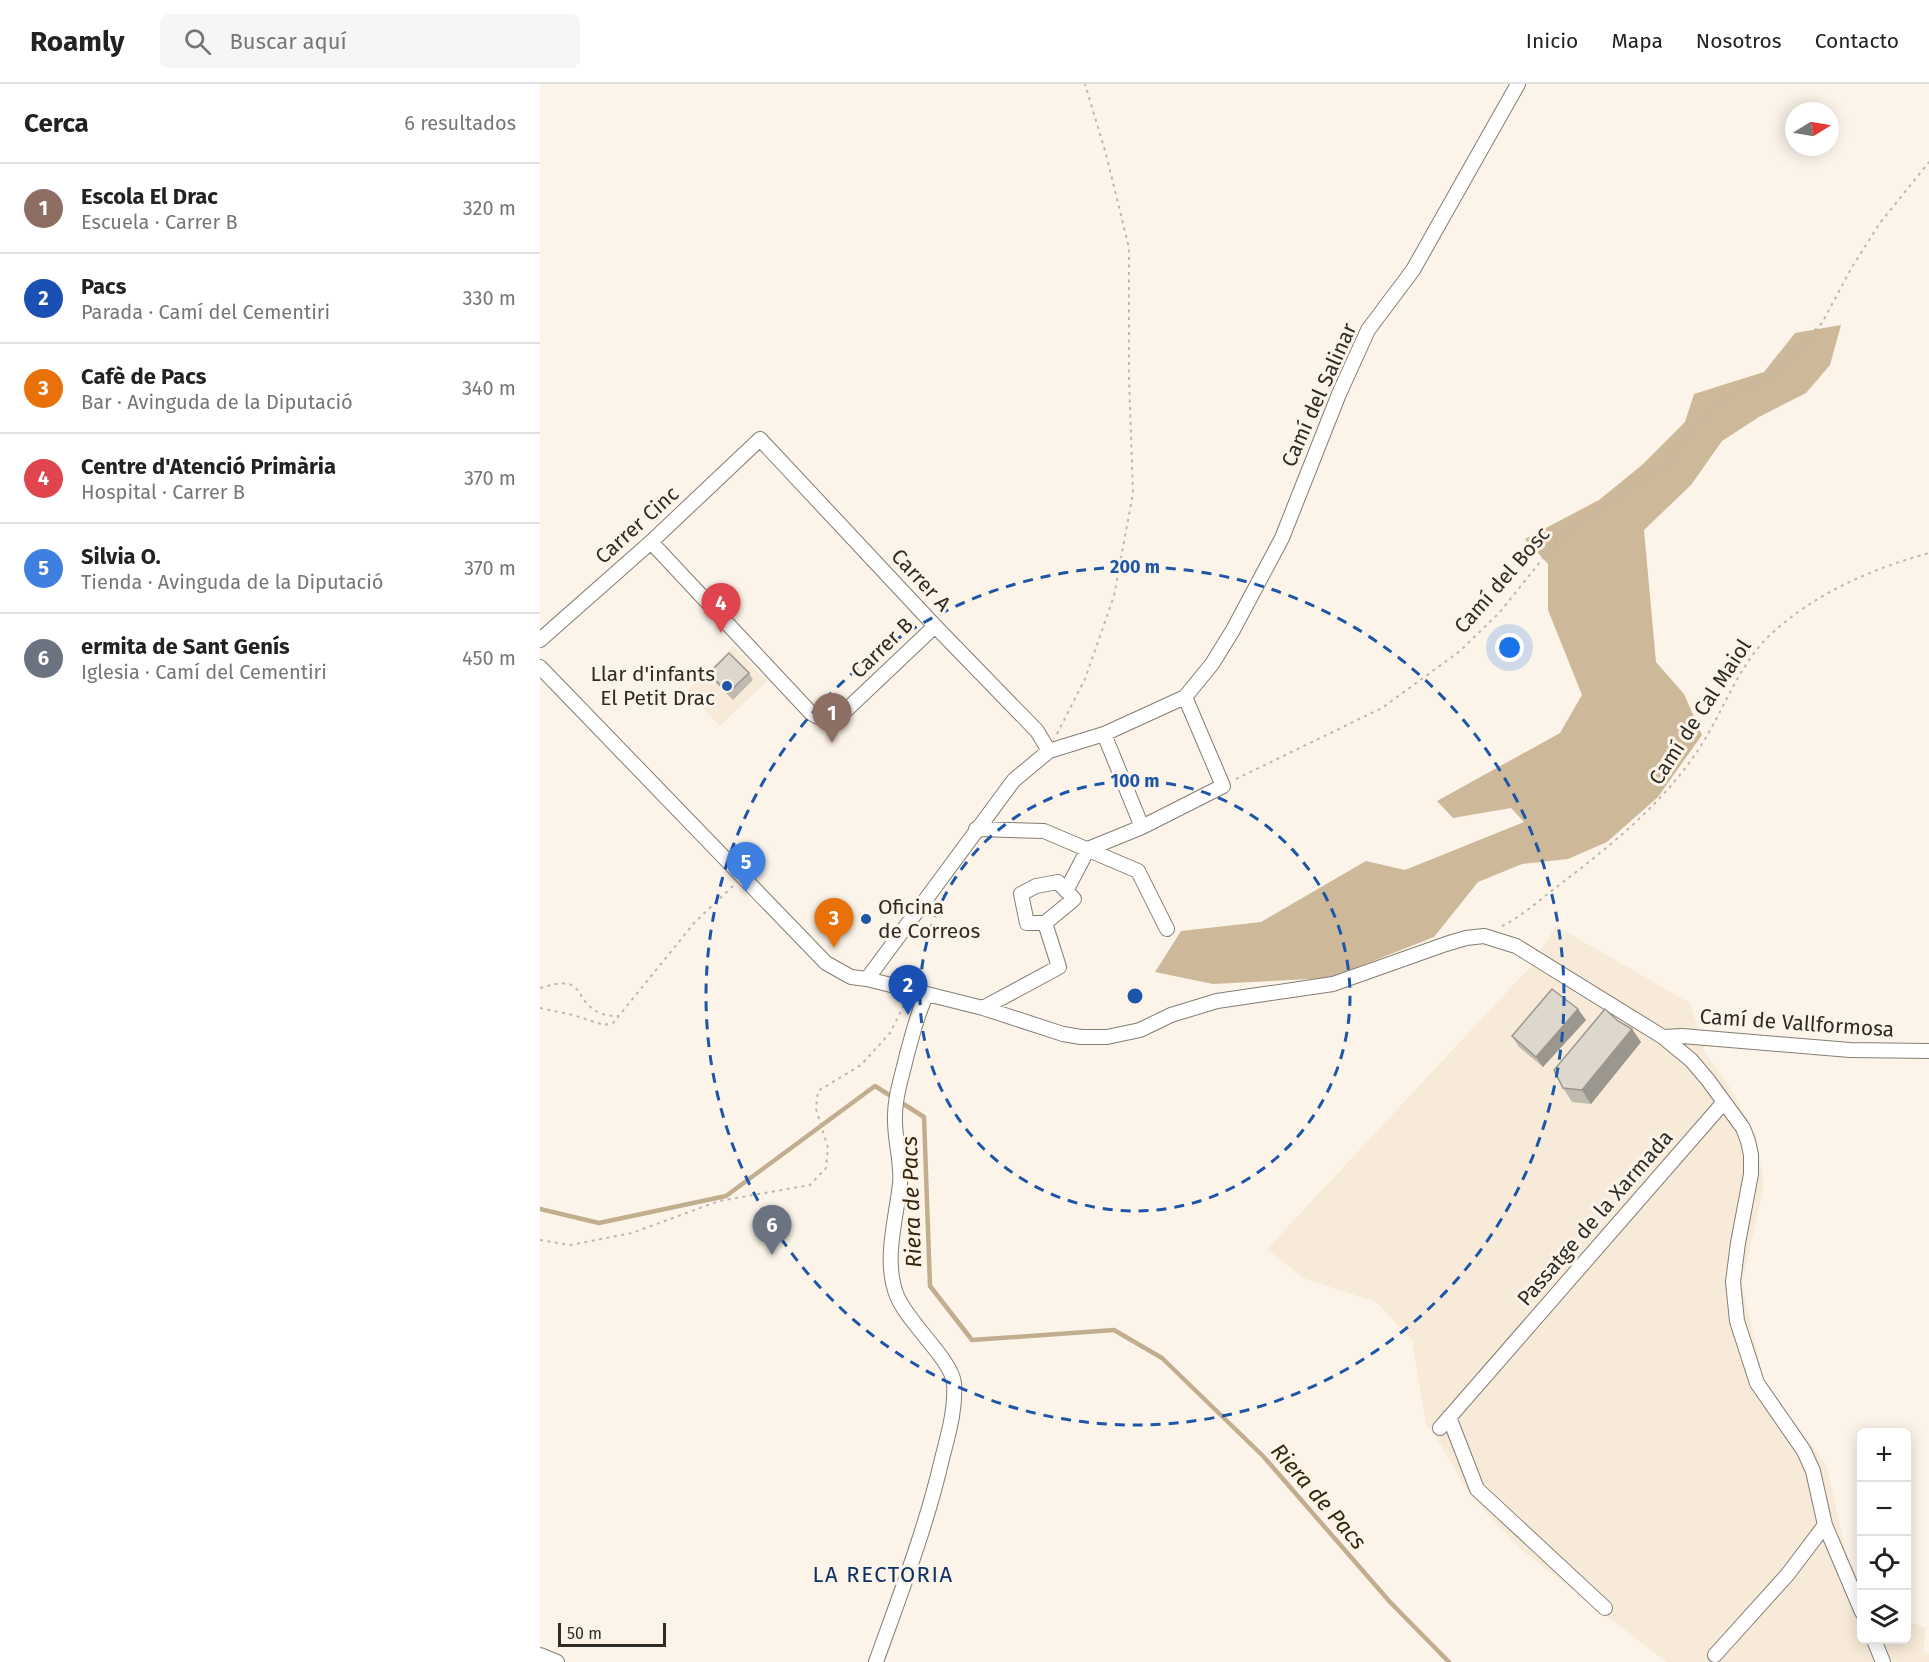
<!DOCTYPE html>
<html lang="es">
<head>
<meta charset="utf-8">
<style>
  :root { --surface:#fff; --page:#f6f6f6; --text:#222; --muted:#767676; --line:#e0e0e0; --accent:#1c56a8 }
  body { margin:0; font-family:"Fira Sans",sans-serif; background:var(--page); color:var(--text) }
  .controls { position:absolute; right:18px; bottom:18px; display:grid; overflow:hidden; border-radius:9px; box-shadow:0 3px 15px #0003 }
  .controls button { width:54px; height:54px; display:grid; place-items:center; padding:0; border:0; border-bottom:2px solid var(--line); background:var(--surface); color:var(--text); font:30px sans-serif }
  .compass { position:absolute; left:1245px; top:18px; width:54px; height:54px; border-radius:50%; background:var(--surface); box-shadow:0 3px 15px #0003; rotate:79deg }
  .scale { position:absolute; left:18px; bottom:15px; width:108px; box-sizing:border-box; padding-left:6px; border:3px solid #2e2c27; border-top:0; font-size:16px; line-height:21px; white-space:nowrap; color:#2e2c27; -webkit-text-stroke:4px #fcf4e9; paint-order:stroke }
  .you { position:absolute; left:970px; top:564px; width:21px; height:21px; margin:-15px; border:4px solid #fff; border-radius:50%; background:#1a73e8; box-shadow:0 0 0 9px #1a73e833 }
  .badge { display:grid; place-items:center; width:39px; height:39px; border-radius:50%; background:var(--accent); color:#fff; font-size:20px; font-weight:700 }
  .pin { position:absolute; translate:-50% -50px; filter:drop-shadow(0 2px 3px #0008) }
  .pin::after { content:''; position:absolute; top:32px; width:21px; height:18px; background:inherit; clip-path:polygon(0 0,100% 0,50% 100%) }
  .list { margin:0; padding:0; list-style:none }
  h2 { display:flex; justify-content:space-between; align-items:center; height:78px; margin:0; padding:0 24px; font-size:26px }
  h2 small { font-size:20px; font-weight:400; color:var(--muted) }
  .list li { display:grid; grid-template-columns:39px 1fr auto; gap:18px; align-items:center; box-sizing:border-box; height:90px; padding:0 24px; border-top:2px solid var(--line) }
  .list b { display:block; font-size:22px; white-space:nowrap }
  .list p { margin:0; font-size:20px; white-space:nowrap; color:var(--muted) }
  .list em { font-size:20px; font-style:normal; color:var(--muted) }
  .icon { flex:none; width:33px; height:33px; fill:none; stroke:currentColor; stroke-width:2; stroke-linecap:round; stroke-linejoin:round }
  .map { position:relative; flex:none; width:1389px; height:1578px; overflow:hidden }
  header { display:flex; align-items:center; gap:36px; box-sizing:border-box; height:84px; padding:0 30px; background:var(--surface); border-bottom:2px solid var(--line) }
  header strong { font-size:28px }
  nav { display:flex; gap:33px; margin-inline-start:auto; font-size:21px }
  .search { width:420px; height:54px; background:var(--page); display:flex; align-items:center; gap:15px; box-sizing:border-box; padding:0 21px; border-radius:9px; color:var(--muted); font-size:22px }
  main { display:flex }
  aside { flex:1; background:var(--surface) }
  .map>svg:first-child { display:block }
  .built { fill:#f7ead8 }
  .forest { fill:#cdb899 }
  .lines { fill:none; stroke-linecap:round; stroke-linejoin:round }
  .stream { stroke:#c2ae8f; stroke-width:4.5 }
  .minor-casing { stroke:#847d73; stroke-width:16 }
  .path { stroke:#bdb7ae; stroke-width:2; stroke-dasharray:3 4.5; stroke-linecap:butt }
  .minor { stroke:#fff; stroke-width:14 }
  .wall { fill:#bfb9af }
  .shaded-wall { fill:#9b968e }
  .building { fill:#ded7cb; stroke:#9b968e; stroke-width:1.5 }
  .ring { fill:none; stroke:#1c56a8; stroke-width:3; stroke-dasharray:10 8 }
  .poi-dot { fill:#1c56a8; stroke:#fcf4e9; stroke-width:2 }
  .labels { text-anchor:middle; stroke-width:6; stroke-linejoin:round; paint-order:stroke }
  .street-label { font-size:21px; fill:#2e2c27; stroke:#fcf4e9 }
  .poi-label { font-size:21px; fill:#2e2c27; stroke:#fcf4e9; text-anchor:end }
  .water-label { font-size:22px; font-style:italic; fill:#36260b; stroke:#fcf4e9 }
  .neighbourhood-label { font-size:22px; letter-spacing:1.5px; fill:#0d3266; stroke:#fcf4e9 }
  .centre { fill:#1c56a8; stroke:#fcf4e9; stroke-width:3 }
  .ring-label { font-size:18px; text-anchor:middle; font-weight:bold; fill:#1c56a8; stroke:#fcf4e9; stroke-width:6; stroke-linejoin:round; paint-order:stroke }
</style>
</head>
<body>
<header>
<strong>Roamly</strong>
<div class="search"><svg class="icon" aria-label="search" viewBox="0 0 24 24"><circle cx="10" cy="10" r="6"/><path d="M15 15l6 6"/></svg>Buscar aquí</div>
<nav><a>Inicio</a><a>Mapa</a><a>Nosotros</a><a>Contacto</a></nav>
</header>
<main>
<aside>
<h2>Cerca<small>6 resultados</small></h2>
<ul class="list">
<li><span class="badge" style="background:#8d6e63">1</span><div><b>Escola El Drac</b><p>Escuela · Carrer B</p></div><em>320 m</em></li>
<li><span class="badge" style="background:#1a4fb4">2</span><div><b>Pacs</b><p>Parada · Camí del Cementiri</p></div><em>330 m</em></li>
<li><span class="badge" style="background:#e8710a">3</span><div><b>Cafè de Pacs</b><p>Bar · Avinguda de la Diputació</p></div><em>340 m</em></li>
<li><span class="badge" style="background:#e0444e">4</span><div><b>Centre d'Atenció Primària</b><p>Hospital · Carrer B</p></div><em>370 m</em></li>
<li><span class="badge" style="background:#3f7fe0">5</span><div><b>Silvia O.</b><p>Tienda · Avinguda de la Diputació</p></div><em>370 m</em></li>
<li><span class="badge" style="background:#6b7280">6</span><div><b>ermita de Sant Genís</b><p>Iglesia · Camí del Cementiri</p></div><em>450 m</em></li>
</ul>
</aside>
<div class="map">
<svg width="1389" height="1578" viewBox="0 0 1389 1578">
  <rect width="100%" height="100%" fill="#fcf4e9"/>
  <path class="built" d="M193,562L227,597L180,642L147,607Z
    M1016,842L1150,919L1166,970L1189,1002L1216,1051L1224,1102L1202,1200L1223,1294L1287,1383L1308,1476L1321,1500L1322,1556H1366L1367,1537L1386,1544L1383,1568L1389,1570V1578H1126L983,1467L933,1415L891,1345L886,1342L872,1256L836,1218L763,1194L727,1165L990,883Z"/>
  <path class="forest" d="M1301,241L1290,281L1266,309L1219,333L1182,357L1151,401L1104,446L1116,578L1144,610L1162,651L1118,713L1067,758L1028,775L982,780L938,798L894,853L790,894L673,900L615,888L641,847L721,838L826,777L865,786L984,738L971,724L913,734L897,717L1020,649L1042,611L1008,526V480L985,455L1059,416L1102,381L1145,338L1154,310L1224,288L1255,249Z"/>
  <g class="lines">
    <path class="stream" d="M0,1125L59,1139L186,1112L335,1002L384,1033L390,1202L432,1256L574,1246L622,1274L723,1372L850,1518L909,1578"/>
    <g class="minor-casing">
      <path id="minor" d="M111,458L270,628C280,636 288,636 300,632L395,542
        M0,556L111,458L220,355L395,542L497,647L509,667
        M0,583L286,879L311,893L327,895L443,924L523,950L541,953H567L600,946L631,931L677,917L793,900L906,860L926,854L944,852L976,862L1123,953L1151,976L1168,996L1203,1044L1208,1057L1211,1071V1090L1198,1159L1193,1198L1197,1237L1217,1299L1264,1367L1273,1387L1285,1441L1322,1528
        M564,650L602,743
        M436,745L504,747L598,787L627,845
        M518,798L534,815L505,839H487L481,810L496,802Z
        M526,807L548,765L602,743L683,702L645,613
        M327,895L474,696L509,667L564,650L645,613L672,580L693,546L742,454L799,310L828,246L873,186L978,0
        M443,924L519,883L505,839
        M1123,953L1142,952L1310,966L1389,967
        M909,1333L937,1405L1065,1524
        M900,1344L1184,1018
        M1334,1556L1343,1578
        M0,1571L17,1578
        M1175,1571L1248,1490L1285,1441
        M336,1578C360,1511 386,1444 402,1375C408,1351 416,1325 414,1299C411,1275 368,1239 357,1212C343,1177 356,1136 360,1100C362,1079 355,1058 355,1037C354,1014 362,993 367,970C373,950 377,929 387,910"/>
    </g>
    <path class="path" d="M517,650L545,595L574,512L593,409L589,293V164L566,70L545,0
      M696,695L842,624L920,567L960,528L1024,448L1128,379L1148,349L1182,316L1231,290L1282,239L1312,183L1340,139L1389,78
      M962,842C981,833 997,818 1014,805C1069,763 1125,719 1162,660C1184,625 1199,581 1229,552C1273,510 1331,485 1389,469
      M0,904C49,889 30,915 60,929C66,932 73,932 79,932
      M0,924L33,931L64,941L73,939L155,838L194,801
      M0,1156L30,1161L92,1149L179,1117L270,1101L286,1084L288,1064L276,1025L278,1007L321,981L350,949L365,919"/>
    <use href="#minor" class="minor"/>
  </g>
  <path class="wall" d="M169,589H209L213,596L193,616L173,596Z
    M1046,936L1003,983L979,963L972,952Z
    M1078,937L1092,945L1101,958L1051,1020L1032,1018L1023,1004Z"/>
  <path class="shaded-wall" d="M1038,925L1046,936L1003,983L996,973Z
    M1092,945L1101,958L1051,1020L1042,1006Z"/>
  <path class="building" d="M189,569L209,589L188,609L169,589Z
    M1012,905L1038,925L996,973L972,952Z
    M1065,925L1078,937L1092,945L1042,1006L1023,1004L1014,986Z"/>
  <g class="ring">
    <circle cx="595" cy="912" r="215"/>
    <circle cx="595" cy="912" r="429"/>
  </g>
  <g class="poi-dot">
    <circle cx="187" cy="602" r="6"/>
    <circle cx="326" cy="835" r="6"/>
  </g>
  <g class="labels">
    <g class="street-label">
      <text transform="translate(779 311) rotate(-66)" y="7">Camí del Salinar</text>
      <text transform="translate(97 441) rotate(-42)" y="7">Carrer Cinc</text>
      <text transform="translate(381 496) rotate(47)" y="7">Carrer A</text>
      <text transform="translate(962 496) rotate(-49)" y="7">Camí del Bosc</text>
      <text transform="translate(342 564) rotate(-44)" y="7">Carrer B</text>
      <text transform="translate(1160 628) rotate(-57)" y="7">Camí de Cal Maiol</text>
      <text transform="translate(1257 939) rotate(4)" y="7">Camí de Vallformosa</text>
      <text transform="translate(1055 1134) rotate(-49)" y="7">Passatge de la Xarmada</text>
    </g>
    <g class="poi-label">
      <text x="175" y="597">Llar d'infants<tspan x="175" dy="24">El Petit Drac</tspan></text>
      <text x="338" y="830" text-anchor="start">Oficina<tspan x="338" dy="24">de Correos</tspan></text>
    </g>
    <g class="water-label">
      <text transform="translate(371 1118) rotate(-92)" y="8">Riera de Pacs</text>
      <text transform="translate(779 1412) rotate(49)" y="8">Riera de Pacs</text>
    </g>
    <g class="neighbourhood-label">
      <text x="343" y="1498">LA RECTORIA</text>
    </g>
  </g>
  <circle cx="595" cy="912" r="9" class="centre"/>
  <g class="ring-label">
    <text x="595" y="489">200 m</text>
    <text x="595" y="703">100 m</text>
  </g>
</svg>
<div class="controls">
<button>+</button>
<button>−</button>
<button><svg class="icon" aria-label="locate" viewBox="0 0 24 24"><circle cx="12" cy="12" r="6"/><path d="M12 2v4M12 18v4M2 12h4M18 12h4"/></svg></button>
<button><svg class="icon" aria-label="layers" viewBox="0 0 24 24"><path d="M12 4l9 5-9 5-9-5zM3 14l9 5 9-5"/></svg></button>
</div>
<svg class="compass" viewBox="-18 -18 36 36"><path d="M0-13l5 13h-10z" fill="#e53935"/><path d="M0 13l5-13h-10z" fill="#767676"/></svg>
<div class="scale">50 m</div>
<div class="you"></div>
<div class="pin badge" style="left:292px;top:659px;background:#8d6e63">1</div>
<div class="pin badge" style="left:368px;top:931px;background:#1a4fb4">2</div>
<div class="pin badge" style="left:294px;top:864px;background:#e8710a">3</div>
<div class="pin badge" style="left:181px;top:549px;background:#e0444e">4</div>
<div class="pin badge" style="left:206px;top:808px;background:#3f7fe0">5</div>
<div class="pin badge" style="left:232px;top:1171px;background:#6b7280">6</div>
</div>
</main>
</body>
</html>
